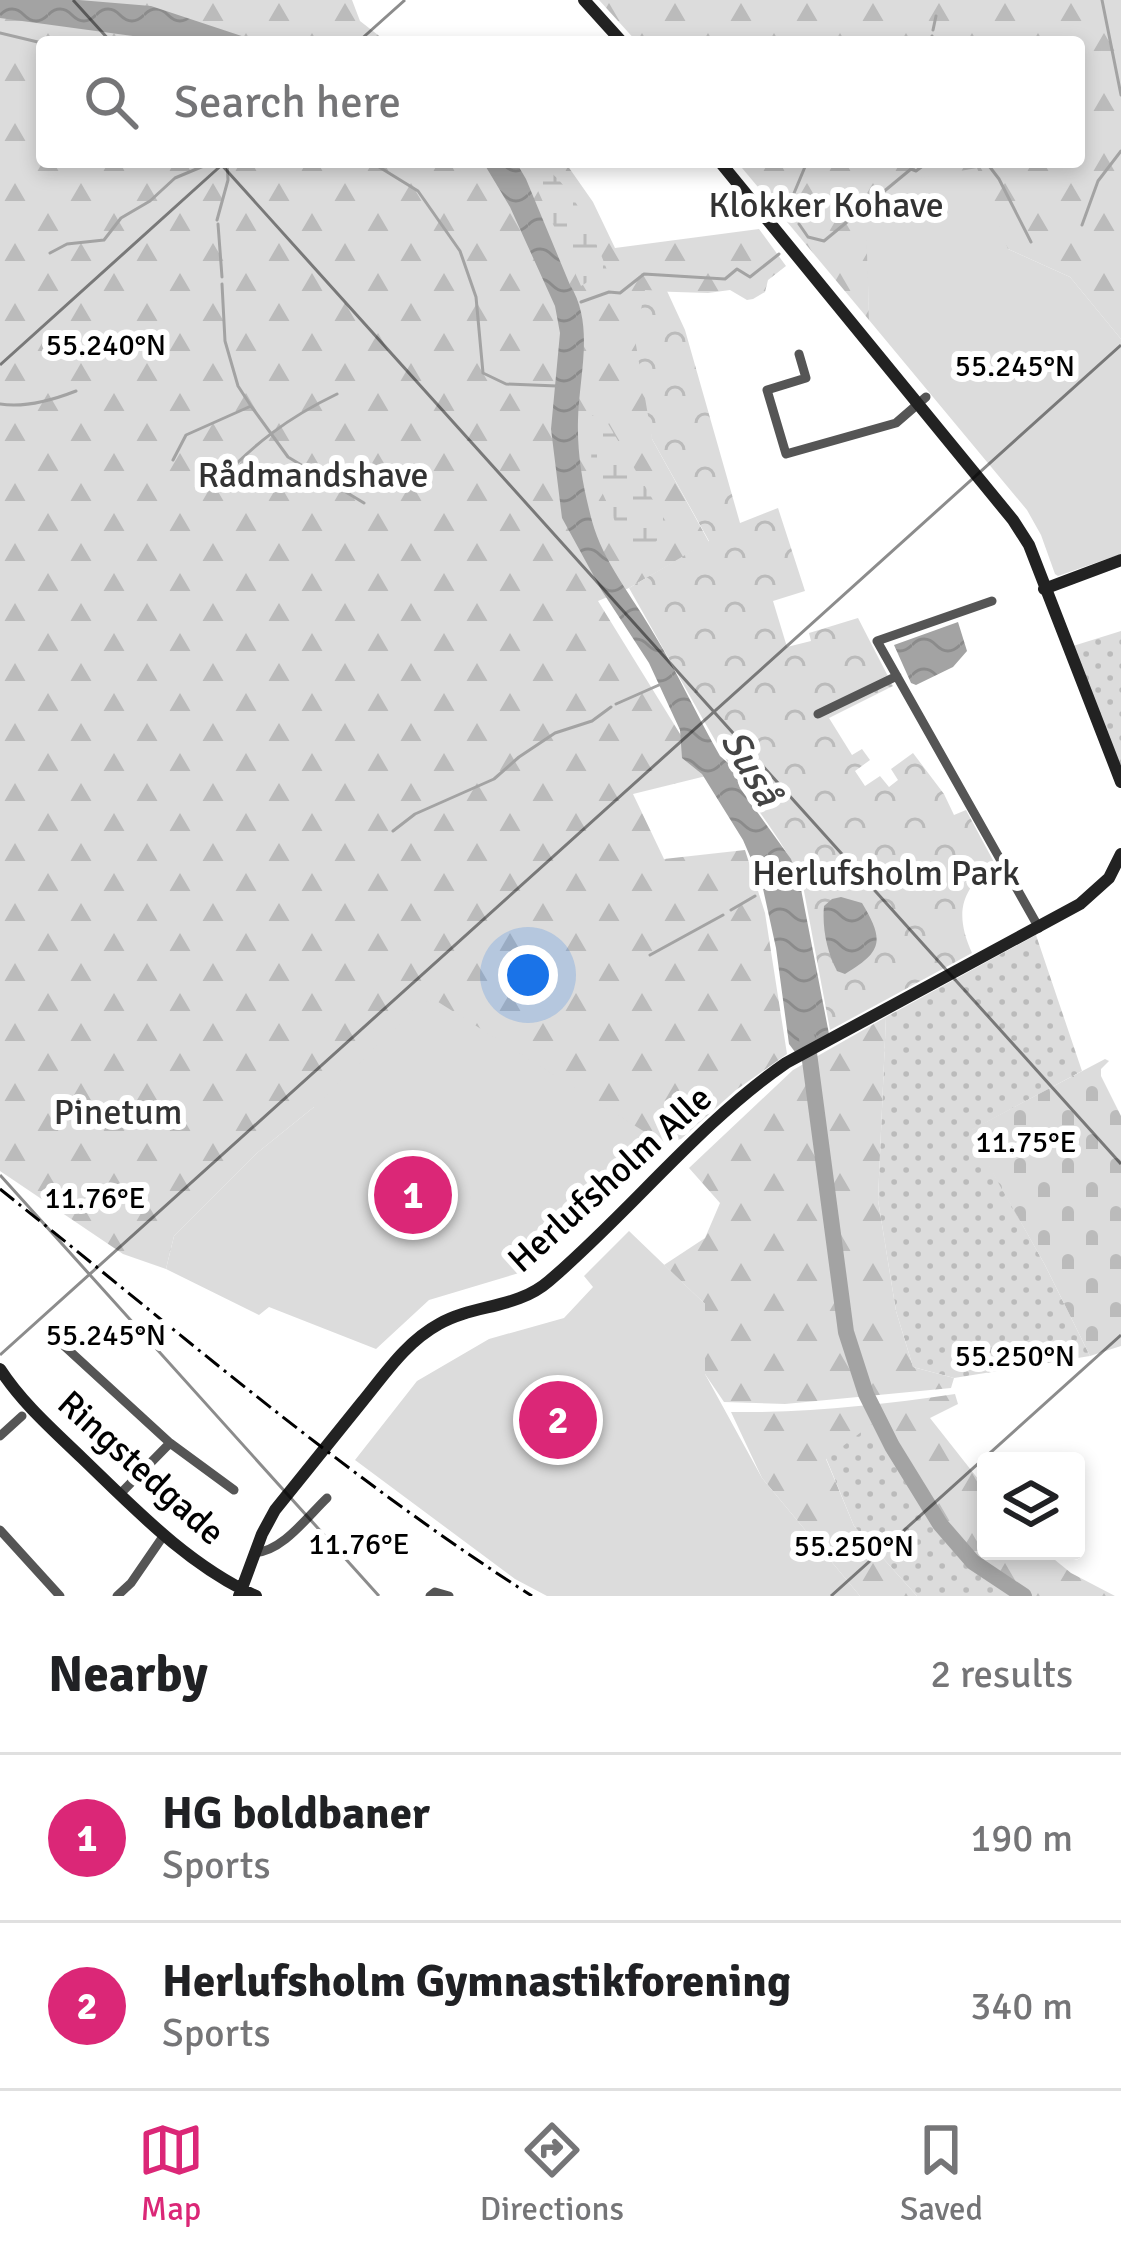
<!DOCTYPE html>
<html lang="en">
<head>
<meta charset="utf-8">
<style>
  :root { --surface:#fff; --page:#f6f6f6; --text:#202124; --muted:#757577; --line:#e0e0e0; --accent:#db2777 }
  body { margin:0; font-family:Signika,sans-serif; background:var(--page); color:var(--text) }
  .controls { position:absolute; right:36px; bottom:36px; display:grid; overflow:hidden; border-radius:12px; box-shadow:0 6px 18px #0003 }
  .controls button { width:108px; height:108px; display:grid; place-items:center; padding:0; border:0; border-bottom:3px solid var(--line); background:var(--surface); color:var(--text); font:60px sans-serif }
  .you { position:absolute; left:528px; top:975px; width:42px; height:42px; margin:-30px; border:9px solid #fff; border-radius:50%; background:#1a73e8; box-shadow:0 0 0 18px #1a73e833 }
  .badge { display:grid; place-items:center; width:78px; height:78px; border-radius:50%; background:var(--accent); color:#fff; font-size:39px; font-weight:700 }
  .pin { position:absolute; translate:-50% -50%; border:6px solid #fff; box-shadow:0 3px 12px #0006 }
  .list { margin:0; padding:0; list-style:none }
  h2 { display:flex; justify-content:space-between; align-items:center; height:156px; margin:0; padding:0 48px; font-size:51px }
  h2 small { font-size:39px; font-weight:400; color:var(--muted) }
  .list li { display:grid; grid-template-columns:78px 1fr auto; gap:36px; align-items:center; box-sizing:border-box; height:168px; padding:0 48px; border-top:3px solid var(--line) }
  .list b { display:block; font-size:45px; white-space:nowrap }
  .list p { margin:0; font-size:39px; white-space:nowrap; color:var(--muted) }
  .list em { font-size:39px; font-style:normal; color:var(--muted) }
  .icon { flex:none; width:66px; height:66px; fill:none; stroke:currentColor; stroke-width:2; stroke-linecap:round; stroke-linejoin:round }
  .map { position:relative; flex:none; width:1121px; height:1596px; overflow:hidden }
  .search { position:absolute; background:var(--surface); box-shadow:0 6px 18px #0003; left:36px; right:36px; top:36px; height:132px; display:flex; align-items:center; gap:30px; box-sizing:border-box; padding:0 42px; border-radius:12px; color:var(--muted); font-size:45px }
  .sheet { height:492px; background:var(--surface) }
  nav { display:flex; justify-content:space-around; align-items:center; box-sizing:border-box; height:168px; border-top:3px solid var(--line); background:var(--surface); font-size:33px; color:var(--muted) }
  nav a { display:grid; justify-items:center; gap:6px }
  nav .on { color:var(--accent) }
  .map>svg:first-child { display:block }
  .grass { fill:url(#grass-dots) }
  .forest { fill:url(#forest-firs) }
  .wetland { fill:url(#wetland-marsh) }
  .cemetery { fill:url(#cemetery-stones) }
  .park { fill:url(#park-crowns) }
  .pitch { fill:#dcdcdc }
  .water { fill:url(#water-waves) }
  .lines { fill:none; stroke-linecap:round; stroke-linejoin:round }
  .stream { stroke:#a3a3a3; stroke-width:3 }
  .river { stroke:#a3a3a3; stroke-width:16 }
  .street { stroke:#555; stroke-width:9 }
  .secondary { stroke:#222; stroke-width:12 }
  .rail { stroke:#000; stroke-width:3; stroke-dasharray:18 6 3 6; stroke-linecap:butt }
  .ticks { fill:none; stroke:#000; stroke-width:3; stroke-opacity:0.45 }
  .labels { text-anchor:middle; stroke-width:12; stroke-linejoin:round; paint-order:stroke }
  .park-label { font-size:36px; fill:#333; stroke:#fff }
  .street-label { font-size:36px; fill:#000; stroke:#fff }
  .water-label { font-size:39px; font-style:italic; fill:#444; stroke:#fff }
  .ticks-label { font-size:30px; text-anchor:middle; fill:#000; stroke:#fff; stroke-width:12; stroke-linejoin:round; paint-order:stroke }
</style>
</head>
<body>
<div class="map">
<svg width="1121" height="1596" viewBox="0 0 1121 1596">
  <defs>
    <pattern id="grass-dots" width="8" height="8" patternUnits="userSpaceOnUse" patternTransform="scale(3)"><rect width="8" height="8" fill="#dcdcdc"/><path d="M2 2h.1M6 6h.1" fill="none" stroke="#bbb" stroke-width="1.8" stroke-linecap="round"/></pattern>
    <pattern id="forest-firs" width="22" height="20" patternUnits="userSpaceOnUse" patternTransform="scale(3)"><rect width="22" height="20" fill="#dcdcdc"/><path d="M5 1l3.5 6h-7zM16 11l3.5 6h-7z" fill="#bbb"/></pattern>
    <pattern id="wetland-marsh" width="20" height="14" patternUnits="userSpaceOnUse" patternTransform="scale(3)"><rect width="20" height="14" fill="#dcdcdc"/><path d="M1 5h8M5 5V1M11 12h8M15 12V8" fill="none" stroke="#bbb"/></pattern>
    <pattern id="cemetery-stones" width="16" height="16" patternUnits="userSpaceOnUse" patternTransform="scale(3)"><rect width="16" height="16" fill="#dcdcdc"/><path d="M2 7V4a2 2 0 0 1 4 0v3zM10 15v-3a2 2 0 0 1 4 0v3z" fill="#bbb"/></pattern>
    <pattern id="park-crowns" width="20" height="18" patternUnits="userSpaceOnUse" patternTransform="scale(3)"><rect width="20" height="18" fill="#dcdcdc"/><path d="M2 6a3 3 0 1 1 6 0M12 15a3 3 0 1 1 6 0" fill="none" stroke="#bbb"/></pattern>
    <pattern id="water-waves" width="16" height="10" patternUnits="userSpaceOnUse" patternTransform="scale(3)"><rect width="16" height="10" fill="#a3a3a3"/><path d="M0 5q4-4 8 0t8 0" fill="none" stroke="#8b8b8b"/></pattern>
  </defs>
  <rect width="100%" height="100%" fill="#fff"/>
  <path class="grass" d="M1121,631V767L1073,646Z
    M1036,935L1082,1071L970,1131L1045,1265L1090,1356L954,1378L913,1367L896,1311L878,1200L886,1017Z
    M877,1419C903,1466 930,1520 969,1557C985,1572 1006,1584 1024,1596H917L854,1526L826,1458Z"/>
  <path class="forest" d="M0,0H352L360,21L387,42H42V162H565L593,202L615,248L759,229L786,266L768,280L765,292L753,299L747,300L730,290L708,293L645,291L652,439L709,542L629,588L598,601L706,776L633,794L664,859L745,850L765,913L787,1054L736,1090L681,1139L664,1144L314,1107L257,1153L174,1236L166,1269L123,1254L0,1171Z
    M599,0H1121V339L1070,277L1008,249L867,215L869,320L737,162H1079V42H637Z
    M886,1017L878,1200L896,1311L913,1367L954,1378L951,1388L785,1404L724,1402L705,1374V1304L664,1265L705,1238L720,1203L689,1168L793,1070Z
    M955,1394L958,1404L930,1418L986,1489V1551H1044L1071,1573L1115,1596H1024L973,1562L940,1524L877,1420L826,1459L854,1526L917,1596H860L762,1478L731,1412C807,1413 880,1405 955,1394Z"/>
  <path class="wetland" d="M525,162C567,164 594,237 607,270L581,286Z
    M592,415L607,422L669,527L652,546L627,559L613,516L591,468Z"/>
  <path class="cemetery" d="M1105,1059L1109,1061L1101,1069V1076L1121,1116V1346L1090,1356L1045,1265L969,1131Z"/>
  <path class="park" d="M645,290L667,291L685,330L740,523L778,508L805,591L773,601L787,647L811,641L809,633L858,618L893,686L829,718L852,755L862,749L870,760L855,771L865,786L880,776L889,787L898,780L891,769L913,753L944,794L954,815L966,810L995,864C959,890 955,915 972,953L830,1030L803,886C788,847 762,818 740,783C702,719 666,653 629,588L709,541L652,439L635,339Z"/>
  <path class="pitch" d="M977,168L1008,249L1070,277L1121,339V554L1058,576L1055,574L1041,535L1027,510L869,320L866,215L914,179Z
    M435,1000L664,1144L529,1270L429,1300L376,1349L269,1307L259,1315L166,1269L174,1236L257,1153L314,1107L422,1002Z
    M629,1231L705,1304V1374L762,1478L860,1596H547L515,1579L355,1460L417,1381L489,1339L564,1318L593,1287L584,1276Z"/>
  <path class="water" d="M0,0H79L151,6L260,42H177L0,18Z
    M483,162H516L526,179L570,285C595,325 579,375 578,420C577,455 583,487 592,521C603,562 633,597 654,634C678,673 697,716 720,756L735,769L740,788L791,859L800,884L829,1034L795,1052L789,1044L776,948L762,884L743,840L702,774L682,758L680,730L649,663L602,591L562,518L551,429L560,333L555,306L510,207Z
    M958,622L967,651L953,667L916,685L911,683L894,645Z
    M841,897L862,903C885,941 882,952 845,974L837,971C827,952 822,928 824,906L832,899Z"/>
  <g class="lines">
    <path class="stream" d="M1102,0L1121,95
      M933,30L936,16
      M0,33L42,43
      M930,42L932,36
      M371,162L418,191L460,251L476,297L483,373L506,384L557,386
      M986,162L999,179L1031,242
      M794,219L787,210L807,162
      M217,220L228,180L227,162
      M218,224L222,277
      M799,224L808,237L824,241L911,169L916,171L928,162
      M1082,225L1098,181L1121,151
      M50,253L67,244L104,240L121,218L150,201L175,178L206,165V162
      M222,284L225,341L238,386L251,406L288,457L364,503
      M581,302L609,292L620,293L644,274L725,279L737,269L750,277L779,254
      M0,404C25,408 53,400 76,391
      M173,460L186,435L251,406
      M215,485C254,444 287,418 337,394
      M616,704L659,685
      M393,831L415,814L494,779L519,757L555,733L592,721L611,707
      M731,910L755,896
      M650,955L723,915"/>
    <path class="river" d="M807,1038L846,1332L866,1394L892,1446L940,1524L973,1562L1024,1596"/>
    <path class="street" d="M799,354L806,378L767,390L786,454L896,423L926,397
      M992,601L877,641L1039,928
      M818,714L897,676
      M62,1344L170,1443L234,1490
      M0,1436L22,1416
      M120,1494L170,1443
      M0,1530L60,1596
      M254,1553C283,1551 307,1517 327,1498
      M117,1596L131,1583L164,1535
      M430,1596L435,1592L449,1596"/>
    <path class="secondary" d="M584,0L622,42
      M720,162L1013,520L1029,545L1121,782
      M1044,589L1121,560
      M0,1369C22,1403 53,1430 82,1458C135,1509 188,1565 256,1596
      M239,1596L262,1534L275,1510C304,1474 333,1438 362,1402C385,1374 406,1342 439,1324C474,1304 517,1309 549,1281C630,1212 698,1124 786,1063L1080,904L1109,878L1121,854"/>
    <path class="rail" d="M0,1189C174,1328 344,1476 532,1596"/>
  </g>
  <path class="ticks" d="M73,0L111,42M358,42L405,0M219,162L1121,1164M0,365L225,162M0,1175L379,1596M0,1355L1121,345M831,1596L1121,1335"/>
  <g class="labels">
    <g class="park-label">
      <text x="826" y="217">Klokker Kohave</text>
      <text x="313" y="487">Rådmandshave</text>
      <text x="886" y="885">Herlufsholm Park</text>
      <text x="118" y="1124">Pinetum</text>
    </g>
    <g class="street-label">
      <text transform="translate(609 1178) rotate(-42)" y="13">Herlufsholm Alle</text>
      <text transform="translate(142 1467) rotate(42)" y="13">Ringstedgade</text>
    </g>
    <g class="water-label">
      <text transform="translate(752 767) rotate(60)" y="14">Suså</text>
    </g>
  </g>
  <g class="ticks-label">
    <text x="106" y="355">55.240°N</text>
    <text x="1015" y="376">55.245°N</text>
    <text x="1026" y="1152">11.75°E</text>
    <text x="95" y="1208">11.76°E</text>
    <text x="106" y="1345">55.245°N</text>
    <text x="1015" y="1366">55.250°N</text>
    <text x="359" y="1554">11.76°E</text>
    <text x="854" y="1556">55.250°N</text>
  </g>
</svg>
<div class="controls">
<button><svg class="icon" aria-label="layers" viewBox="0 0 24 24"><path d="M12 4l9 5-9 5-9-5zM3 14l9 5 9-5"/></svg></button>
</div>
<div class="you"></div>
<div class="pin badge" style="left:413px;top:1195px">1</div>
<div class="pin badge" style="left:558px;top:1420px">2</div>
<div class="search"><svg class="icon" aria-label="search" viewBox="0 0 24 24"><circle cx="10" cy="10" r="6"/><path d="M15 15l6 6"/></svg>Search here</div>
</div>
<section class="sheet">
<h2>Nearby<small>2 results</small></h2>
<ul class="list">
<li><span class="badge">1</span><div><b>HG boldbaner</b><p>Sports</p></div><em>190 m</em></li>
<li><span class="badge">2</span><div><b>Herlufsholm Gymnastikforening</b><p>Sports</p></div><em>340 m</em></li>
</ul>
</section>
<nav>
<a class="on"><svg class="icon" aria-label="map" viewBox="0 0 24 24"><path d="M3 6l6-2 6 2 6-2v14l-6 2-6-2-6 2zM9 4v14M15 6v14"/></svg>Map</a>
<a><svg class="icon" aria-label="directions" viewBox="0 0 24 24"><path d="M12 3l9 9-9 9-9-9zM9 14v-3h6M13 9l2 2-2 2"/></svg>Directions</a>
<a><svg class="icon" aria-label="saved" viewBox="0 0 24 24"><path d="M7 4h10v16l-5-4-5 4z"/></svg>Saved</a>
</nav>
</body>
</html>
